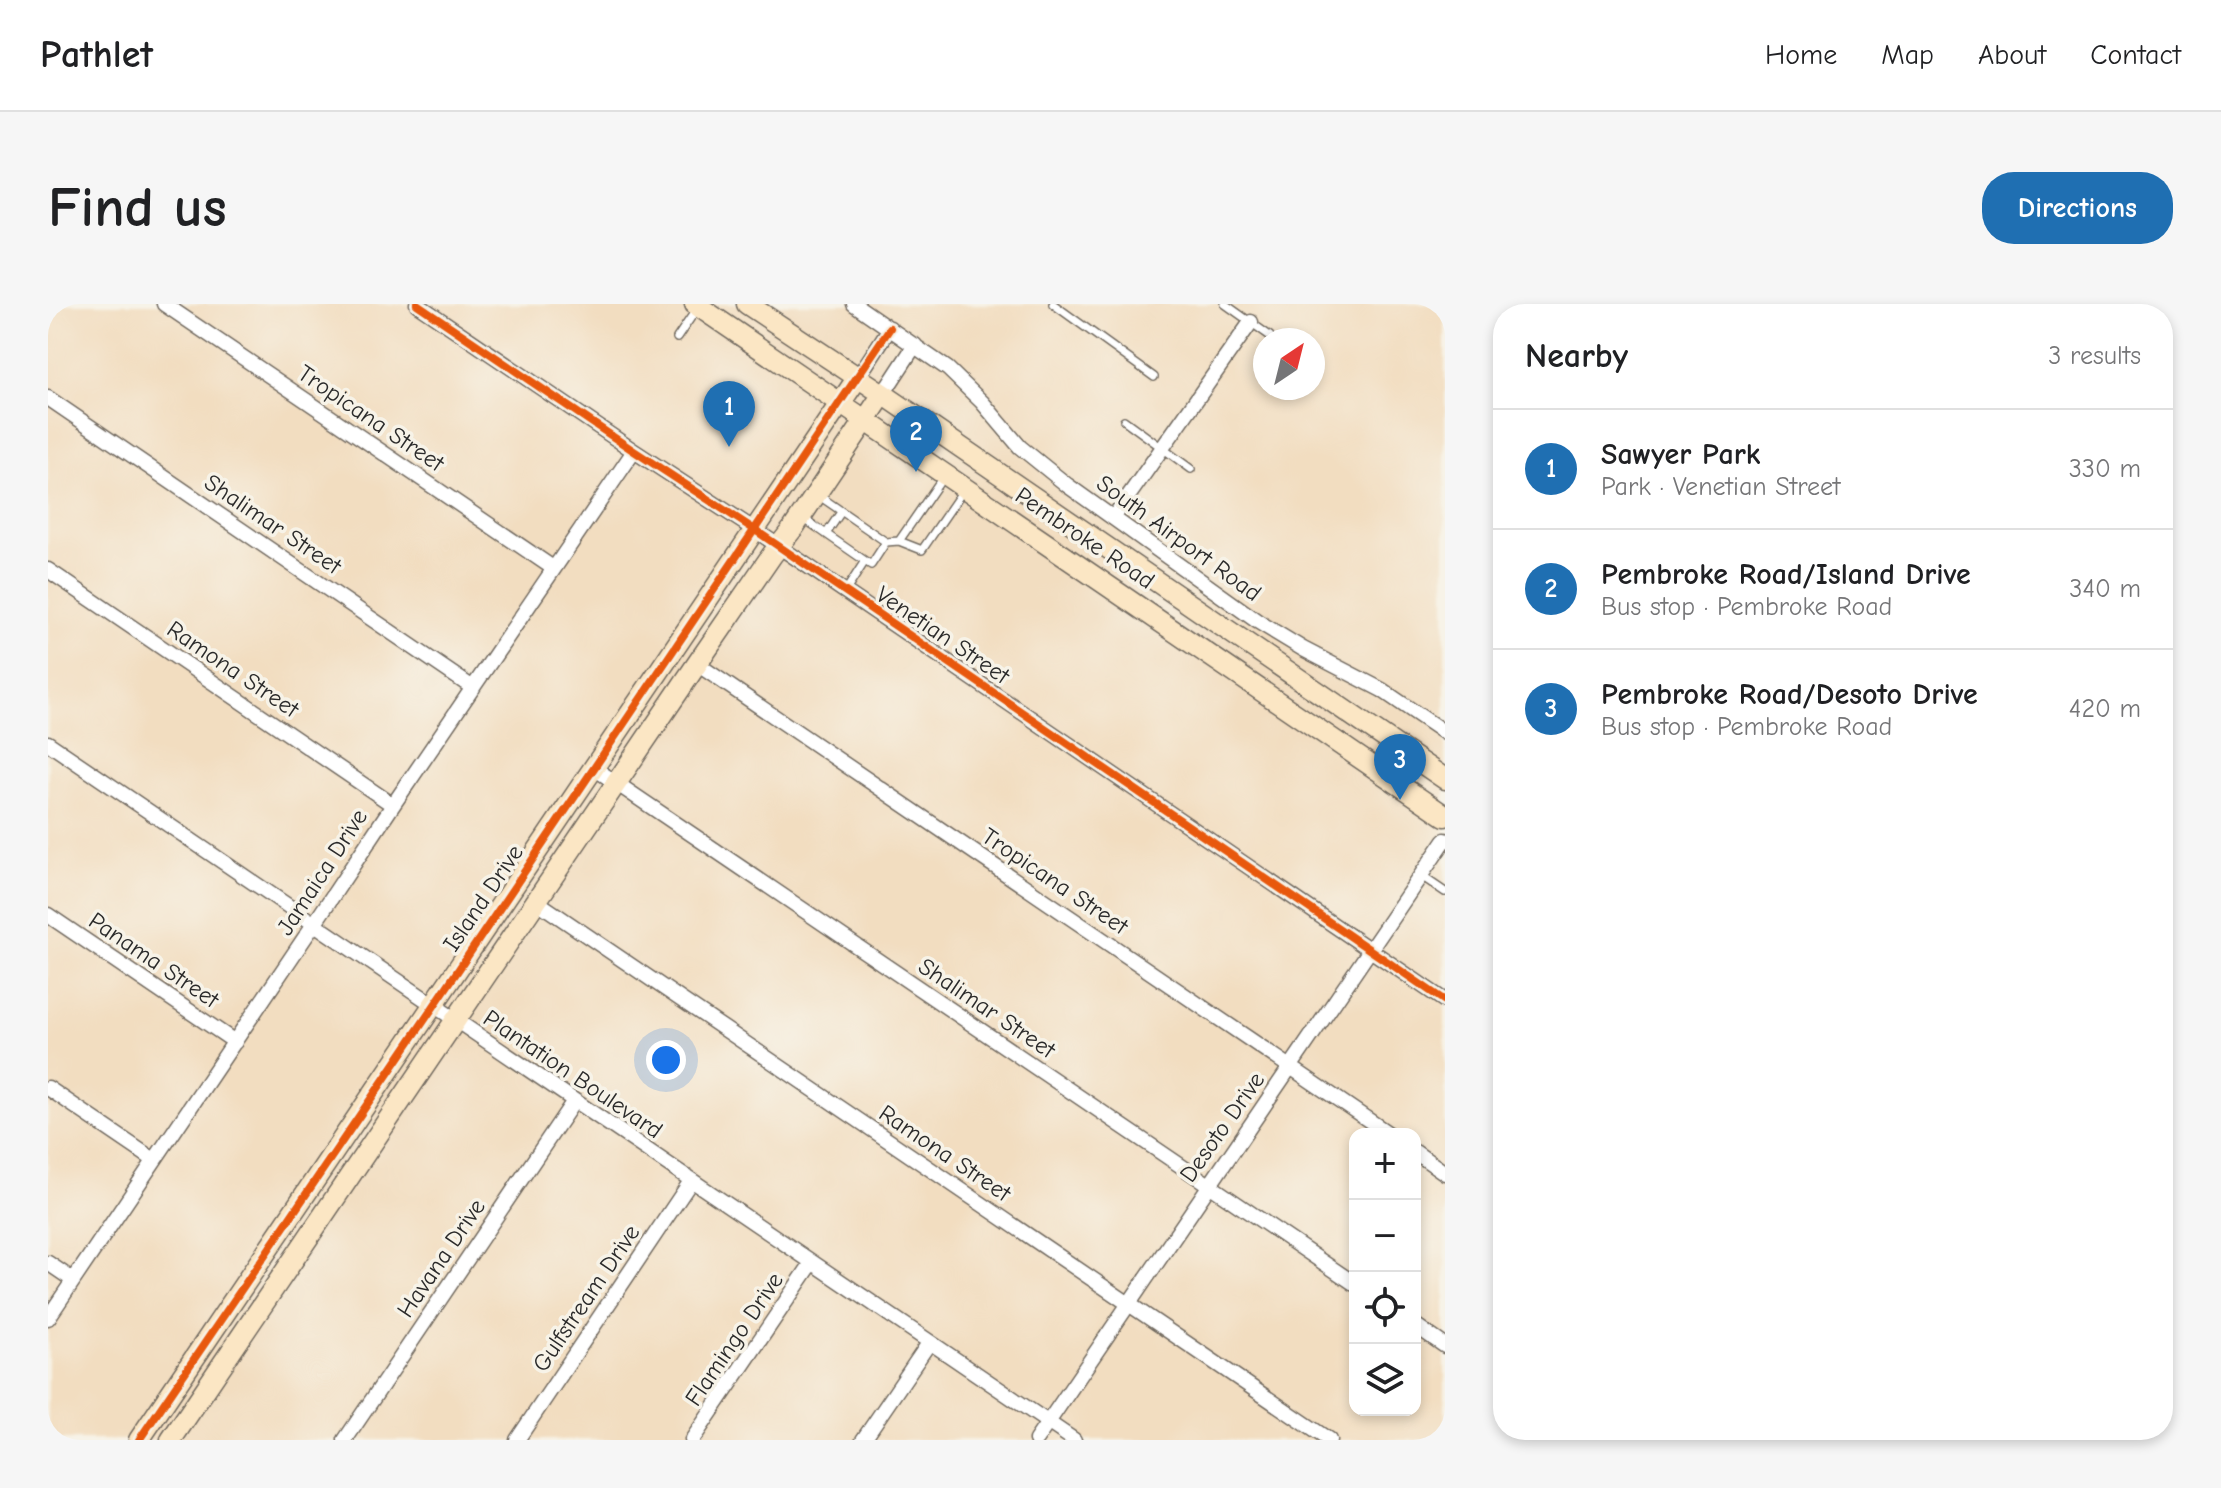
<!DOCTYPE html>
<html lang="en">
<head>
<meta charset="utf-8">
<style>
  :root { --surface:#fff; --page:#f6f6f6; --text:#202124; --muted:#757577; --line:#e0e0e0; --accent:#1f6fb2 }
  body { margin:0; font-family:"Comic Neue",sans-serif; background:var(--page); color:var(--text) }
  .controls { position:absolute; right:24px; bottom:24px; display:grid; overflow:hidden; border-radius:16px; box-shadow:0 4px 12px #0003 }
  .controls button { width:72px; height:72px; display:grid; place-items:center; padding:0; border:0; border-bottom:2px solid var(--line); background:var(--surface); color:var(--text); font:40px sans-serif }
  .compass { position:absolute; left:1205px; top:24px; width:72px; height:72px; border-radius:50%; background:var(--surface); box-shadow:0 4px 12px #0003; rotate:35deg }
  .you { position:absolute; left:618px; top:756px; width:28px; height:28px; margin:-20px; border:6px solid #fff; border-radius:50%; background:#1a73e8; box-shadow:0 0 0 12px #1a73e833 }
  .badge { display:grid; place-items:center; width:52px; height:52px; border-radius:50%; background:var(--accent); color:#fff; font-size:26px; font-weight:700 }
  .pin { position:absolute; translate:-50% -66px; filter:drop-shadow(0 2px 4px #0008) }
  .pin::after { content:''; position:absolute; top:42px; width:28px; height:24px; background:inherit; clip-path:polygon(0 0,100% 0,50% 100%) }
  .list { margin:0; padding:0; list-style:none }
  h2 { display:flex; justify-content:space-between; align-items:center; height:104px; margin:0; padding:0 32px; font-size:34px }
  h2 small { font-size:26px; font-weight:400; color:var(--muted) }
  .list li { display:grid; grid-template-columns:52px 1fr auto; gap:24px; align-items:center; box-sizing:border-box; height:120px; padding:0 32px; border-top:2px solid var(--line) }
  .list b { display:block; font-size:30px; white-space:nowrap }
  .list p { margin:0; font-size:26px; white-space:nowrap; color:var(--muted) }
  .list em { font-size:26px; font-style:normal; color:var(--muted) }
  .icon { flex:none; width:44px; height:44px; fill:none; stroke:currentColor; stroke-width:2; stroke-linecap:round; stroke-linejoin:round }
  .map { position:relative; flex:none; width:1397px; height:1136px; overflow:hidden; border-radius:32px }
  header { display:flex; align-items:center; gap:48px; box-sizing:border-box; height:112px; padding:0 40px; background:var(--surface); border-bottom:2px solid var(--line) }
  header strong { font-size:38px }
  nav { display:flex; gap:44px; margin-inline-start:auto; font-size:28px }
  .intro { display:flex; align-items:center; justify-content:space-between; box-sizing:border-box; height:192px; padding:0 48px }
  h1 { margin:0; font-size:56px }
  .button { padding:20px 36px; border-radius:32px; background:var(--accent); color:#fff; font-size:28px; font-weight:700 }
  main { display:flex; gap:48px; padding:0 48px }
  aside { flex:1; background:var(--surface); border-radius:32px; box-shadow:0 4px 12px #0003 }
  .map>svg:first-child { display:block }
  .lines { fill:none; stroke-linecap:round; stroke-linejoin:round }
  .lane-casing { stroke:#71695f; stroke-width:10 }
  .street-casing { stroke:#71695f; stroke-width:17 }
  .secondary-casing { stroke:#71695f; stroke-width:23 }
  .lane { stroke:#fff; stroke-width:7 }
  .street { stroke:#fff; stroke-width:14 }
  .secondary { stroke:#fbe6c4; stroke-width:20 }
  .cycleway-casing { stroke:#f7f3e8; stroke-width:13 }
  .cycleway { stroke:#e8590c; stroke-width:8 }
  .labels { text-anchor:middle; stroke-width:7; stroke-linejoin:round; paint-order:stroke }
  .street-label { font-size:24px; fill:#2b2b2b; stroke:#f7f3e8 }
</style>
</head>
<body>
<header>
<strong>Pathlet</strong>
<nav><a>Home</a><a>Map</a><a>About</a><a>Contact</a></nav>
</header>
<div class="intro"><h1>Find us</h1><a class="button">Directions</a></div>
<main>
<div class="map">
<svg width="1397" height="1136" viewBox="0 0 1397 1136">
  <rect width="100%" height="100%" fill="#f7f3e8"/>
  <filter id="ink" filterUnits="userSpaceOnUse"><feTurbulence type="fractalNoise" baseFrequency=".0125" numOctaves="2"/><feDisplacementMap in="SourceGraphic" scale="16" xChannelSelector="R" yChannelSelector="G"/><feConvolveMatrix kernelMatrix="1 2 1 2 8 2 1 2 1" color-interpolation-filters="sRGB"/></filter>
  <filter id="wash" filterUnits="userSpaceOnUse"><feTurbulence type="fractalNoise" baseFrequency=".006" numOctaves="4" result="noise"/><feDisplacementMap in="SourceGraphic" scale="32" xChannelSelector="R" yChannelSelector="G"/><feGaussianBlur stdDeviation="1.8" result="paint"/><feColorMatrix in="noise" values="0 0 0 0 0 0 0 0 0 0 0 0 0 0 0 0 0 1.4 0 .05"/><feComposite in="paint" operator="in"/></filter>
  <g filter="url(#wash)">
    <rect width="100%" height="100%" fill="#f2ddc0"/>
  </g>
  <g filter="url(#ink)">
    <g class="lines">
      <g class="lane-casing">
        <path id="lane" d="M1005,0L1106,73
          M1177,0L1222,32
          M629,34L648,6
          M1076,116L1143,165
          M770,191L838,238L851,237L874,246L916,185
          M755,214L823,261L838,238
          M778,230L793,208
          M851,237L895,173
          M797,288L817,257
          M1372,571L1397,588"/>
      </g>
      <g class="street-casing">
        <path id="street" d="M116,0L505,264
          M369,0L586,147L707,226L1397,697
          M806,0L900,65L934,98L972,143L1019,181L1209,317L1255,345L1334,386L1397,429
          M810,73L842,24
          M835,90L867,41
          M0,94L425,384
          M1065,214L1203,18
          M0,266L345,501
          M649,360L1341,830
          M0,439L1026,1136
          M546,464L1307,980
          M488,597L1281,1136
          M0,611L187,738
          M0,784L106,856
          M1367,848L1397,869
          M0,959L25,976
          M0,1014L266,620L345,501L586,147
          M1367,1021L1397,1042
          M297,1136L526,797
          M469,1136L643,877
          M644,1136L764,959
          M815,1136L881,1039
          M988,1136L1397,536"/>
      </g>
      <g class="secondary-casing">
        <path id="secondary" d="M647,0L1397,512
          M699,0L835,90L1397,475
          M91,1136L810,73
          M123,1136L649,360L724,251L746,223L835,90"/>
      </g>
      <use href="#lane" class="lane"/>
      <use href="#street" class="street"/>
      <use href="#secondary" class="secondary"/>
      <g class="cycleway-casing">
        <path id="cycleway" d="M369,0L586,147L707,226L1397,697
          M91,1136L386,702L842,24"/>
      </g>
      <use href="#cycleway" class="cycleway"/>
    </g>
  </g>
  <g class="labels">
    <g class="street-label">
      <text transform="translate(323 114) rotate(34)" y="8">Tropicana Street</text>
      <text transform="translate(225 220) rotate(34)" y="8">Shalimar Street</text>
      <text transform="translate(1037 234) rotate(34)" y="8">Pembroke Road</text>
      <text transform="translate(1131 234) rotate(36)" y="8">South Airport Road</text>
      <text transform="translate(895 331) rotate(34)" y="8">Venetian Street</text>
      <text transform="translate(185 365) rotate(34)" y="8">Ramona Street</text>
      <text transform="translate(274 568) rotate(-57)" y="8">Jamaica Drive</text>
      <text transform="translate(1007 577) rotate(34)" y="8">Tropicana Street</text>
      <text transform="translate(435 594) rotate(-56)" y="8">Island Drive</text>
      <text transform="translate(106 656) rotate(34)" y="8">Panama Street</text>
      <text transform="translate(939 704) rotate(34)" y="8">Shalimar Street</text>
      <text transform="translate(525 770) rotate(34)" y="8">Plantation Boulevard</text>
      <text transform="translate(1174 823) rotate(-55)" y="8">Desoto Drive</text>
      <text transform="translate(897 849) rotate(34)" y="8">Ramona Street</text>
      <text transform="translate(393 954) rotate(-56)" y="8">Havana Drive</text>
      <text transform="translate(538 994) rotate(-56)" y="8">Gulfstream Drive</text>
      <text transform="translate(686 1035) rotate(-56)" y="8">Flamingo Drive</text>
    </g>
  </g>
</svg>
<div class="controls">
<button>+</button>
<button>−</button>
<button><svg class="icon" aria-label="locate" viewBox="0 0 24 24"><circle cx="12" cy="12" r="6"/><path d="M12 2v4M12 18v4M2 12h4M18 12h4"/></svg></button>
<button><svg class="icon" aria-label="layers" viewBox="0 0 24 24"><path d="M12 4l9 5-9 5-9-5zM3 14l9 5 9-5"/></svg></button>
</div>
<svg class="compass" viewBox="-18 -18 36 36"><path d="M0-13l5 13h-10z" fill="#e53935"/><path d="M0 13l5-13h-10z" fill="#757577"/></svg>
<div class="you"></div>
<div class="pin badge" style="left:681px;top:143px">1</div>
<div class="pin badge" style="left:868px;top:168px">2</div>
<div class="pin badge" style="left:1352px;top:496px">3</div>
</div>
<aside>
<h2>Nearby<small>3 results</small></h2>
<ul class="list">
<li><span class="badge">1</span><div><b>Sawyer Park</b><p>Park · Venetian Street</p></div><em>330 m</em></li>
<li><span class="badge">2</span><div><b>Pembroke Road/Island Drive</b><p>Bus stop · Pembroke Road</p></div><em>340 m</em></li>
<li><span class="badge">3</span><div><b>Pembroke Road/Desoto Drive</b><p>Bus stop · Pembroke Road</p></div><em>420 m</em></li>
</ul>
</aside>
</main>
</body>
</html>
